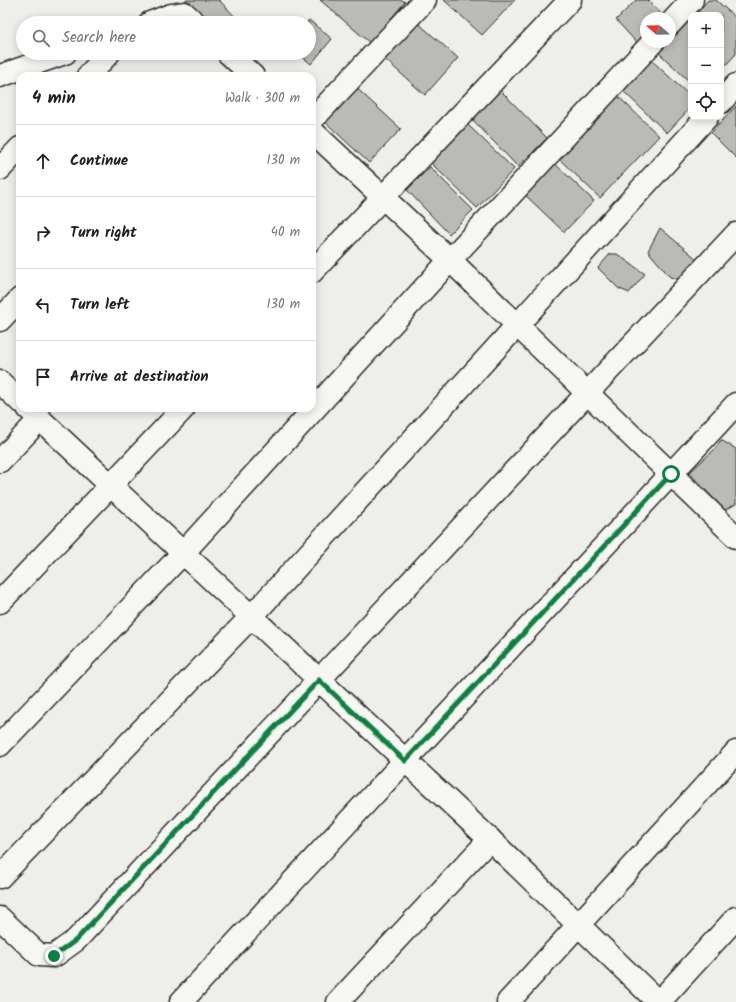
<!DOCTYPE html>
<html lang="en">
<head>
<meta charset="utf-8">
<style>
  :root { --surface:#fff; --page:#f2f2f2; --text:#202124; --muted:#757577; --line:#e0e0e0 }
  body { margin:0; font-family:Kalam,sans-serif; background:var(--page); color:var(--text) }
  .controls { position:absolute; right:12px; top:12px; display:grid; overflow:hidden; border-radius:8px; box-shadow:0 2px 10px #0003 }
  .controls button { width:36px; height:36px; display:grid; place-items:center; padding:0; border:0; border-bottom:1px solid var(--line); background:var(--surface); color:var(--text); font:20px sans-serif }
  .compass { position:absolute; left:640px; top:12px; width:36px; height:36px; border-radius:50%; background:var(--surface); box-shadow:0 2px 10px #0003; rotate:290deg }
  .stop { position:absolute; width:12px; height:12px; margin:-9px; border:3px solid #0b8043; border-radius:50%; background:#fff }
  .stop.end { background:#0b8043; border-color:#fff; box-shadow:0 1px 4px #0008 }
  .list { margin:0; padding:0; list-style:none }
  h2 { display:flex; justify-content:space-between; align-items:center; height:52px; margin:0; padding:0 16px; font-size:17px }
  h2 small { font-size:13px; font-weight:400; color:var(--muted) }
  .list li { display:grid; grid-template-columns:26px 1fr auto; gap:12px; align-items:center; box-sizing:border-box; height:72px; padding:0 16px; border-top:1px solid var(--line) }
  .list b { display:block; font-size:15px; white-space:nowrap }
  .list em { font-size:13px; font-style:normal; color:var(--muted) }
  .icon { flex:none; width:22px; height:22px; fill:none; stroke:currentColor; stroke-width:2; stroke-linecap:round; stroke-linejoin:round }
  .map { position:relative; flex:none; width:736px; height:1002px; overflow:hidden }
  .search { position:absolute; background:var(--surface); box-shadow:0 2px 10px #0003; left:16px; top:16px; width:300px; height:44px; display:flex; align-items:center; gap:10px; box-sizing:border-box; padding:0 14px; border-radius:22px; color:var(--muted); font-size:15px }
  .panel { position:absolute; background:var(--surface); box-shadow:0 2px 10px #0003; left:16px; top:72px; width:300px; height:340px; border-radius:12px }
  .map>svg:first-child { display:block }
  .building { fill:#babab7; stroke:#2b2b2b }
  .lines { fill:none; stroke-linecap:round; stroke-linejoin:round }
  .minor-casing { stroke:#2b2b2b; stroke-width:25 }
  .minor { stroke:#f6f6f2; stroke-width:22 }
  .route { stroke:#0b8043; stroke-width:5 }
</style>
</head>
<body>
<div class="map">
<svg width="736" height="1002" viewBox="0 0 736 1002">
  <rect width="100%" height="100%" fill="#eeeeea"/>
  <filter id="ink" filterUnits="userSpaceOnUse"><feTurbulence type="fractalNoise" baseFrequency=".025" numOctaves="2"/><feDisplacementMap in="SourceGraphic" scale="8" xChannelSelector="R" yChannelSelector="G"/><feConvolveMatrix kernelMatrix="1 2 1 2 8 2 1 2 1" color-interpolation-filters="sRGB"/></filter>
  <g filter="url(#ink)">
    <path class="building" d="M185,0H219L241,23H207Z
      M320,0H402L405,2L370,43Z
      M444,0H515L482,35Z
      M636,0H648L665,18H646V36L638,44L616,20Z
      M708,0H716L736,18V54L721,70V15H695Z
      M410,16L458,58L425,95L379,54Z
      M691,19V83L659,53Z
      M309,20L332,39L311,64L298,53H309V23H306Z
      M648,57L691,97V107L667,133L620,88Z
      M351,83L401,129L369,163L320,117Z
      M500,90L547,138L518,167L471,118Z
      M615,93L659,136L600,198L555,155Z
      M736,106V158L711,133Z
      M468,125L514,169L477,208L431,163Z
      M551,160L594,201L564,232L521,191Z
      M430,167L473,210L449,234L407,190Z
      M660,228L698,260L682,280L670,277L648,251Z
      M610,254H617L645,274L629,293L618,288L598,268Z
      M721,440L736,449V504L725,510L689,473L715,449Z"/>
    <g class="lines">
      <g class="minor-casing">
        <path id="minor" d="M150,23L171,15L184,13L195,23
          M670,24L692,0
          M228,53L253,76
          M0,76L65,53
          M88,76L109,53
          M721,102L736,85
          M312,120L425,0
          M312,131L450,260L736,537
          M0,169L20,148
          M312,272L570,0
          M0,320L20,299
          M0,382L20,401
          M28,408L499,848L658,1002
          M0,461L40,419
          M0,602L184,408
          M0,745L183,553L450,260L653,42
          M0,877L251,617L707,117
          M0,918L39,955L54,956L76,940L736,234
          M181,1002L736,404
          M338,1002L490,839
          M508,1002L736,752
          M659,1002L736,918"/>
      </g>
      <use href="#minor" class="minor"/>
    </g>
  </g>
  <g class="lines" filter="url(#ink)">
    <path class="route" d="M54,956L76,940L319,680L405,761L671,474"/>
  </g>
</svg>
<div class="controls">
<button>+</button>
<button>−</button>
<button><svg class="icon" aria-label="locate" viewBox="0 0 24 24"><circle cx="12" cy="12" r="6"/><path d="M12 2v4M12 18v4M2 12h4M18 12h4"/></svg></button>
</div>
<svg class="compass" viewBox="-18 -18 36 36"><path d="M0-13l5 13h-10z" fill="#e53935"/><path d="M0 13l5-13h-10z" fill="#757577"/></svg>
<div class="stop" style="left:671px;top:474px"></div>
<div class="stop end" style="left:54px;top:956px"></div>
<div class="search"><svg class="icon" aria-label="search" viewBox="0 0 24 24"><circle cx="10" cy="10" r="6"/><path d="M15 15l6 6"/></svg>Search here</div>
<section class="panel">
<h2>4 min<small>Walk · 300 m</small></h2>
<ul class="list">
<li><svg class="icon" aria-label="ahead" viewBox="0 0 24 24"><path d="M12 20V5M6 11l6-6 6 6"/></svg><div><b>Continue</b></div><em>130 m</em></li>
<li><svg class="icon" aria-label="right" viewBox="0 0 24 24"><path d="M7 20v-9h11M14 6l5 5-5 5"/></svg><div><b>Turn right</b></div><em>40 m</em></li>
<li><svg class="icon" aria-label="left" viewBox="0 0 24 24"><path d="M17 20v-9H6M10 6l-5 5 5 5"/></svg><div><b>Turn left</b></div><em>130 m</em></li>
<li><svg class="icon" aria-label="arrive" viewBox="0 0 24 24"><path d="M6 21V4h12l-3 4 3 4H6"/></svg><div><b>Arrive at destination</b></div></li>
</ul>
</section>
</div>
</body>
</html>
